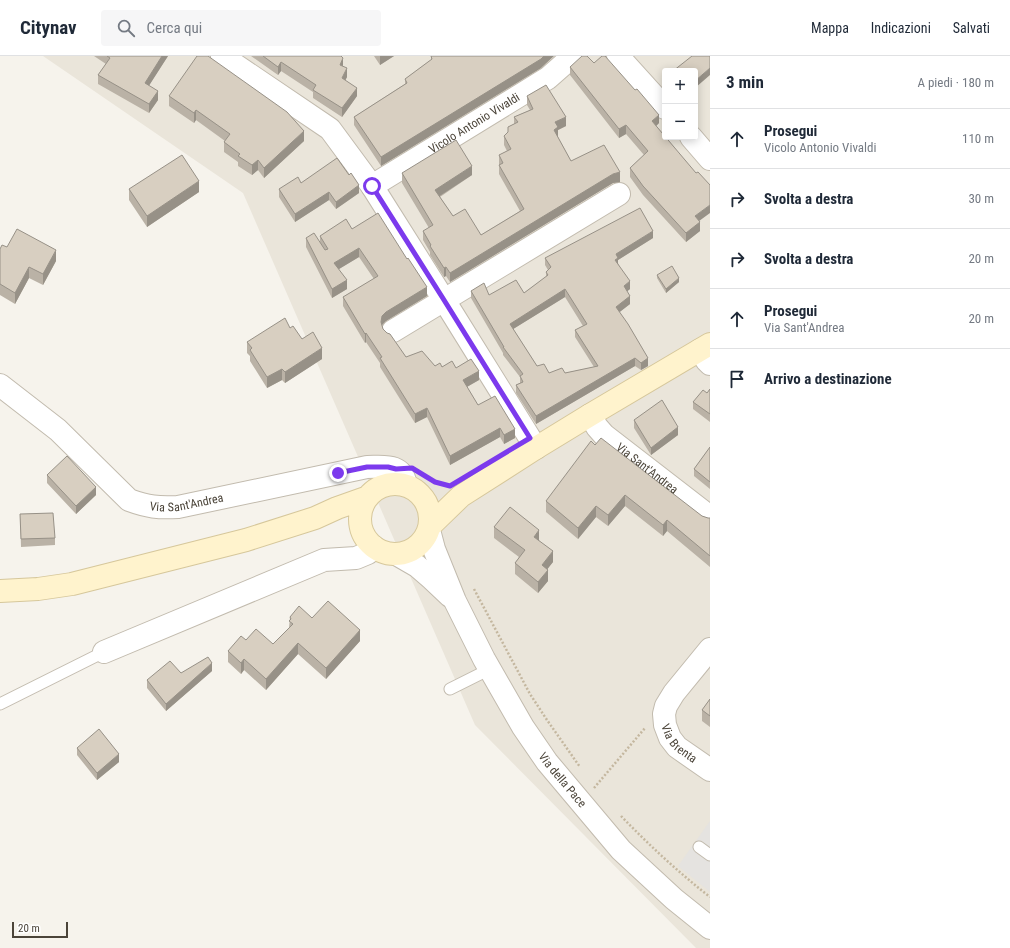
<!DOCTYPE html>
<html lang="it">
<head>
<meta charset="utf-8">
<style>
  :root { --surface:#fff; --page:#f6f6f7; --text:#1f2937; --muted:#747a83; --line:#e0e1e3 }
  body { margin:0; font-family:"Roboto Condensed",sans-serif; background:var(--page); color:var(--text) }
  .controls { position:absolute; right:12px; top:12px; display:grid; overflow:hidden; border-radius:4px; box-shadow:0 2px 10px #0003 }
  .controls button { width:36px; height:36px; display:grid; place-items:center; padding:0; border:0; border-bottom:1px solid var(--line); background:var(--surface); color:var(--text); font:20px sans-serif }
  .scale { position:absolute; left:12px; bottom:10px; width:56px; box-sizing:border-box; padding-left:4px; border:2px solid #4b4439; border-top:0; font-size:11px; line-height:14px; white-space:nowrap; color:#4b4439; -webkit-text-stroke:3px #fff; paint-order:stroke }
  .stop { position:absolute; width:12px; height:12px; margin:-9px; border:3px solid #7c3aed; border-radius:50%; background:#fff }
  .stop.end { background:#7c3aed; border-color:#fff; box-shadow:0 1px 4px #0008 }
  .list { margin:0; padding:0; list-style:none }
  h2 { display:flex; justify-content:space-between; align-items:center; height:52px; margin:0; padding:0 16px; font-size:17px }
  h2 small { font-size:13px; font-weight:400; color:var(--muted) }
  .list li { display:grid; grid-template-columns:26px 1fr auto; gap:12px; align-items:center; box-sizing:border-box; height:60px; padding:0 16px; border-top:1px solid var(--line) }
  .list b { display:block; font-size:15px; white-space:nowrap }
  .list p { margin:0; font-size:13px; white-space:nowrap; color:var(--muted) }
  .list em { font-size:13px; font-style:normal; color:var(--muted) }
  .icon { flex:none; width:22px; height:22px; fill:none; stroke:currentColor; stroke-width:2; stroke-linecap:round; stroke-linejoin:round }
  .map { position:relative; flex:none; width:710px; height:892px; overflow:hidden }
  header { display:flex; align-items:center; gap:24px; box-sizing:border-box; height:56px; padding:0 20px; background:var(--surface); border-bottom:1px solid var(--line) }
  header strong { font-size:19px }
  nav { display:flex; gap:22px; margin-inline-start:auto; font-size:14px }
  .search { width:280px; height:36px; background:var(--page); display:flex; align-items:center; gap:10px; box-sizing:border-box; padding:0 14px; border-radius:4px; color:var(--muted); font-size:15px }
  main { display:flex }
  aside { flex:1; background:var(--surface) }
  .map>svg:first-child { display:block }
  .residential { fill:#eae5da; fill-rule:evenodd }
  .parking { fill:#e5e3e0 }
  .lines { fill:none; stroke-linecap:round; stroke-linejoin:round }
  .lane-casing { stroke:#c2bbae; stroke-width:13 }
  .street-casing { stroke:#c2bbae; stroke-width:24 }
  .secondary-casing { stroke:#d6c79b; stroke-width:24 }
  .path { stroke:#c4b79f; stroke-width:2.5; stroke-dasharray:2 2; stroke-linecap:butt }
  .lane { stroke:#fff; stroke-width:11 }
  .street { stroke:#fff; stroke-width:22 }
  .secondary { stroke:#fff3cd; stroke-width:22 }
  .wall { fill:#bab2a6; fill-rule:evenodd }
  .shaded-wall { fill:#979187 }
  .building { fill:#d8cfc1; stroke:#979187; fill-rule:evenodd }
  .route { stroke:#7c3aed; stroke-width:5 }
  .labels { text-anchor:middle; stroke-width:3.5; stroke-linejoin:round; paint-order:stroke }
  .street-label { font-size:12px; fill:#4b4439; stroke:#fff }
</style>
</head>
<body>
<header>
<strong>Citynav</strong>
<div class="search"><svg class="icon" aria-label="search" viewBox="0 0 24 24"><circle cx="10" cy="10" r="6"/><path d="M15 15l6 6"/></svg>Cerca qui</div>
<nav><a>Mappa</a><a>Indicazioni</a><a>Salvati</a></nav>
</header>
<main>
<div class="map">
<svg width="710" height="892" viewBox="0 0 710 892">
  <rect width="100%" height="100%" fill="#f6f3ec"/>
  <path class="residential" d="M43,0H710V892H696L475,669L243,137ZM665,15H695V81H665Z"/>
  <path class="parking" d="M710,765V836L678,810Z"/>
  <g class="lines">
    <g class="lane-casing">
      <path id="lane" d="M450,633L490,613
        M0,648L104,596
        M699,791L710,799"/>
    </g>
    <g class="street-casing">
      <g id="street">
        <path d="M222,0L330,73L372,130L444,244L536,392"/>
        <path d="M618,0L665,52"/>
        <path d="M691,81L710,103"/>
        <path id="s1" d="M372,130L548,22L573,0"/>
        <path d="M393,275L619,138"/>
        <path d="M700,294L707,305L710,308"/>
        <path id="s2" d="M0,329L58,374L129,444C148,451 158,452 178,451L367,411C384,411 402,407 406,429"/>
        <path id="s3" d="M590,359L597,371L604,379L710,461"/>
        <path id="s4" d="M429,474L434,493L455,545L484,603L523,671L547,706L621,794L674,843L710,872"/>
        <path d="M398,499L417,510L432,523L450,540"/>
        <path id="s5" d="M710,593L674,637L666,650L664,658L665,669L670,682L677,691L710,714"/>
        <path d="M104,596L324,504L356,502L368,497L374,491"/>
      </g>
    </g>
    <g class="secondary-casing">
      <path id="secondary" d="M360 463a35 35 0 1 1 70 0a35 35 0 1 1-70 0Z
        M430,470L461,440L536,392L590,359L710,288
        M0,535L38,533L72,528L246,484L315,462L337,452L368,441"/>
    </g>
    <path class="path" d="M425,421L435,426L445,429
      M474,533L530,638L547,664L580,711
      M594,732L645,672
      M621,760C649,789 678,816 710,841"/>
    <use href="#lane" class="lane"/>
    <use href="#street" class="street"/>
    <use href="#secondary" class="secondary"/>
  </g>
  <path class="wall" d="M94,0H168L149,29L158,44L149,57L98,28V19L106,8Z
    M251,0H341L343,10L347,21L345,24L357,40L342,61L313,42V36L281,15L278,19Z
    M374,0H394L380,9Z
    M431,0L541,12L381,110L354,69V61L405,28V23L431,4Z
    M594,7L659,67L656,70L699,165L700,175L686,186L643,139L630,121V112L644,99L626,78L619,82L570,19V11Z
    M169,40L304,85L264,122L258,114L252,119L238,110V106L224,96V86L225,85L196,64L194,67L169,50Z
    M527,40L566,70L558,74V81L571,105L620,126L613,127L450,226L446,220L444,221L430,199V196L423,184V175L429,172L402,127V117L472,119L440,141L453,160L481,179L520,155L499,118V99L507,95L504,89V80L508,76V71L514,68V61L530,54L527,49Z
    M301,127L359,137L336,153L329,144L295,166L279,141V133Z
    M129,133L199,136L147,171L129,144Z
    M352,173L427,240L386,265L382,269L383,273L406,301L435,310L456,312L479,324L467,331L478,349L515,382L504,388L500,381L450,409L427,361L415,367L380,311V307L366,286L365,287L343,250V241L374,223L359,201L339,213L347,233L332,242L306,191V182L320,187V180Z
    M653,182L618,204V207L630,233L627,235L630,248L619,256L648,310L641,314L635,310L536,368L516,337V329L520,327V321L503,299V297L471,242V235L489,239L524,237L546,221V216L548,214L545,209V202ZM565,241L583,270L575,274V281L594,311L565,317H549L537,310L513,273Z
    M7,191L56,205L43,229L29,222L15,248L0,239V193Z
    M657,219L679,226L666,237L657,222Z
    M290,272L322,303L285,327L282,324L267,332L250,305V300L247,297V286Z
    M710,333V366L693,353V346L707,337Z
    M634,364L678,379L651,399L634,372Z
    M595,389L702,460L708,462H710V511L667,475L663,480L625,450L608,470L596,461L578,483L546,456V445Z
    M710,391V433L694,420V413Z
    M47,419L96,439L76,458L47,427Z
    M20,458L55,482V489L21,491Z
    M494,471L539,484L553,506L547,513L548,525L538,537L515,518V507L519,501L494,482Z
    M290,561L312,562L360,585L326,623L298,598L266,634L244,614L241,618L228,606V595L246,584L273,588L289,572Z
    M212,615L166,655L147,632V624Z
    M710,643V671L702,665V654Z
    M77,692L119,706L97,724L77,699Z"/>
  <path class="shaded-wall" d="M162,0H168L145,36V27Z
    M380,0H394L380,9Z
    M544,0H554L541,12L381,110V101Z
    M343,2V10L340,9Z
    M281,6V15L278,19V11Z
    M347,12V21L342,31V22Z
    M710,12V19L695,32V25Z
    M357,32V40L342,61V52Z
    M158,35V44L149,57V48Z
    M196,54V64L194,67V57Z
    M659,59V67L652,74V65Z
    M566,61V70L558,74V81L554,83V74L555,66Z
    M626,69V78L619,82V73Z
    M304,75V85L264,122V112Z
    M258,104V114L252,119V109Z
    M472,110V119L435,143V134Z
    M620,116V126L613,127L450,226V217L613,118Z
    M199,125V136L147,171V160Z
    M359,129V137L336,153V146Z
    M329,136V144L295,166V158Z
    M710,149V157L695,168V160Z
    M700,166V175L686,186V177Z
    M653,175V182L618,204V209L615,211L616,198Z
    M359,192V201L334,216V207Z
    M56,194V205L43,229V218Z
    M29,211V222L15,248V237Z
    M446,211V220L444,221V212Z
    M679,222V226L666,237V233Z
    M347,224V233L332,242V233Z
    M630,225V233L624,238V230Z
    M427,231V240L386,265L382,269L381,275V266L382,260L386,256Z
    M565,233V241L510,275V268Z
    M630,240V248L616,259V251Z
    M366,277V286L365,287V278Z
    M322,292V303L285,327V316Z
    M635,302V310L536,368V360Z
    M648,302V310L641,314V307Z
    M282,313V324L267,332V321Z
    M479,315V324L463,333V324Z
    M427,352V361L415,367V358Z
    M678,371V379L651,399V392Z
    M500,372V381L450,409V400Z
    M515,373V382L504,388V379Z
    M96,431V439L76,458V450Z
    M625,439V450L608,470V459Z
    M596,450V461L578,483V472Z
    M667,464V475L663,480V469Z
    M539,474V485L534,481Z
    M553,495V506L542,520V509Z
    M548,514V525L538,537V526Z
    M360,574V585L326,623V612Z
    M298,587V598L266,634V623Z
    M244,603V614L241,618V607Z
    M212,607V615L166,655V648Z
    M119,698V706L97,724V717Z"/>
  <path class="building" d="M107,0H162L145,27L158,35L149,48L98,19L110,2Z
    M197,0H208L287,56L304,75L264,112L258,104L252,109L238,100L240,98L224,86L230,78L196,54L194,57L169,40Z
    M263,0H341L343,2L340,9L347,12L342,22L357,32L342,52L313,34L316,29L281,6L278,11Z
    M431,0H544L541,3L381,101L354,61L407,27L405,23L432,3Z
    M582,0H587L594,7L602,0H605L635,34L637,33L659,59L652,65L696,117L698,116L710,129V149L695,160L700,166L686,177L643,130L630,112L648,95L626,69L619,73L570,11Z
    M692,0H710V12L695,25V15H673Z
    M546,29L566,61L555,66L558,71L554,74L571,105L604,89L620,116L613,118L450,217L446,211L444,212L430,190L431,189L423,175L433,169L402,117L456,84L472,110L435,134L453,160L465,153L481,179L524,153L499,109L503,107L499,99L511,93L504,80L508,76V71L518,66L514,61L533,53L527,40Z
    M182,99L199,125L147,160L129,133Z
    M337,102L349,119L351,117L359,129L336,146L329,136L295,158L279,133L298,121L301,127Z
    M640,152L653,175L616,198L618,202L615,204L630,225L624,230L630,240L616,251L628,268L648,302L641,307L635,302L536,360L516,329L523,326L520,320L523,318L503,291H504L471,235L484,227L489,239L516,224L524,237L548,219L546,216L551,211L545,202ZM565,233L587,268L575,274L598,310L565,317L562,312L549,317L544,308L537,310L510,268Z
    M378,157L407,203L408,202L427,231L386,256L382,260L381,266L383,273L387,277L390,278L406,301L422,295L435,310L440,307L442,311L452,305L456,312L471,303L479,315L463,324L478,349L495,340L515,373L504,379L500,372L450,400L427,352L415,358L380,302L382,301L366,277L365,278L343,241L378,220L359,192L334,207L347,224L332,233L306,182L314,177L325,194L328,193L320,180L346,163L352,173Z
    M17,173L56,194L43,218L29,211L15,237L0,228V193L2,189L7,191Z
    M672,210L679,222L666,233L657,219Z
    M285,262L290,272L293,270L302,283L313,276L322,292L285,316L282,313L267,321L250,294L252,292L247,286Z
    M710,333V358L693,346L703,334L707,337Z
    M662,344L678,371L651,392L634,364Z
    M601,382L702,460L708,462H710V500L667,464L663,469L625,439L608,459L596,450L578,472L546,445L591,385L595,389Z
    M710,391V426L694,413Z
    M67,400L96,431L76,450L47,419Z
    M510,451L539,474L534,481L553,495L542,509L548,514L538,526L515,507L525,494L494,471Z
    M53,457L55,482L21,483L20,458Z
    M328,545L360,574L326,612L298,587L266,623L244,603L241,607L228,595L241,580L246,584L256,573L273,588L293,568L289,565L291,563L290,561L299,550L312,562Z
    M208,601L212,607L166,648L147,624L170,605L181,617Z
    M710,643V660L702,654Z
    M99,673L119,698L97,717L77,692Z"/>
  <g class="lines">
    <path class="route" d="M338,417L367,411H388L396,413L412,412L435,426L450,430L530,382L444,244L372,130"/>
  </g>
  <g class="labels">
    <g class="street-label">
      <text dy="4" stroke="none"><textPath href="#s1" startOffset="120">Vicolo Antonio Vivaldi</textPath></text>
      <text dy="4" stroke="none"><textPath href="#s3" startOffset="79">Via Sant'Andrea</textPath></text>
      <text dy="4" stroke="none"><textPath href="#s2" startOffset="232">Via Sant'Andrea</textPath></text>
      <text dy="4" stroke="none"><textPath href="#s5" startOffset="115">Via Brenta</textPath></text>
      <text dy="4" stroke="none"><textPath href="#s4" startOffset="285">Via della Pace</textPath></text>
    </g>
  </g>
</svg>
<div class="controls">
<button>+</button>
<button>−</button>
</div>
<div class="scale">20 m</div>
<div class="stop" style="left:372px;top:130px"></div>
<div class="stop end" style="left:338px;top:417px"></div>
</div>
<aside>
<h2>3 min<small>A piedi · 180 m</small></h2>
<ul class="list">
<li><svg class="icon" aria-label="ahead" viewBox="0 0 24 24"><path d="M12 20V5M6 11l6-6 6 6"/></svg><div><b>Prosegui</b><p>Vicolo Antonio Vivaldi</p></div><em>110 m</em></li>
<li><svg class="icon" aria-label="right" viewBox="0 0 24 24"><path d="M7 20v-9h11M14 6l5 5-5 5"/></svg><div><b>Svolta a destra</b></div><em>30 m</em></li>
<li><svg class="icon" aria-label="right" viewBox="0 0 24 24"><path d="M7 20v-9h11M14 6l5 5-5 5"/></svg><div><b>Svolta a destra</b></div><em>20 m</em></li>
<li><svg class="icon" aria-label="ahead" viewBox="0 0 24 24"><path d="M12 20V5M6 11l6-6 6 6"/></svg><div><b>Prosegui</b><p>Via Sant'Andrea</p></div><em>20 m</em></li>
<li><svg class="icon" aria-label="arrive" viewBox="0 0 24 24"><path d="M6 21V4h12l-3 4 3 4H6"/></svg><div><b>Arrivo a destinazione</b></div></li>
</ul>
</aside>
</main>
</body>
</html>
